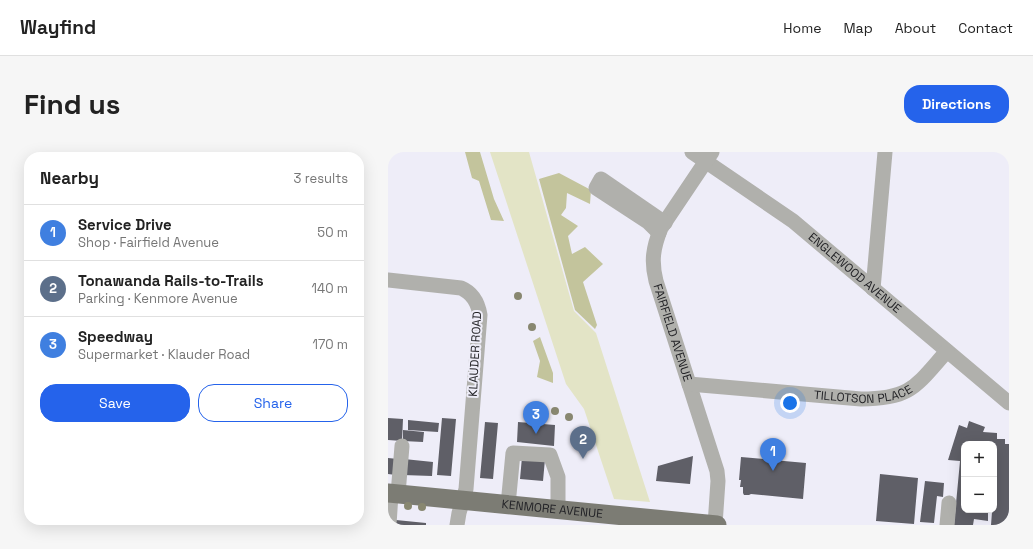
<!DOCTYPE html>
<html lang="en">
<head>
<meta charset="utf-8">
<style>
  :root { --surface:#fff; --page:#f6f6f6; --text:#222; --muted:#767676; --line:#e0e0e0; --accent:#2563eb }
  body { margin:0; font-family:"Space Grotesk",sans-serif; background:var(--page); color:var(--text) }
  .controls { position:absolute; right:12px; bottom:12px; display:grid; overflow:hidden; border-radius:8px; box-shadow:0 4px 16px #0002 }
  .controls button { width:36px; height:36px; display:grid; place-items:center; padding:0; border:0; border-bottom:1px solid var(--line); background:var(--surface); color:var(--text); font:20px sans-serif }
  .you { position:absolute; left:402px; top:251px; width:14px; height:14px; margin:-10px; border:3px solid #fff; border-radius:50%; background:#1a73e8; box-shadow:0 0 0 6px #1a73e833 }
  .badge { display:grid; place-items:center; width:26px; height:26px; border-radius:50%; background:var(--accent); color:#fff; font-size:13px; font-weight:700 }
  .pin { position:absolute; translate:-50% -33px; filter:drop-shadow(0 1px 2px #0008) }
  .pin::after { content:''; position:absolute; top:21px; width:14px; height:12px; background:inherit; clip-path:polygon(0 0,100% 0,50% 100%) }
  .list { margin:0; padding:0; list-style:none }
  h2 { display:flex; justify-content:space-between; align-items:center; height:52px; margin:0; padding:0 16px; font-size:17px }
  h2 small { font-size:13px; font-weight:400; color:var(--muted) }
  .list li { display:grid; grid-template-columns:26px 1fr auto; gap:12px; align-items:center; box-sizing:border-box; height:56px; padding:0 16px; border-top:1px solid var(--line) }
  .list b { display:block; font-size:15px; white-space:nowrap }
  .list p { margin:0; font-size:13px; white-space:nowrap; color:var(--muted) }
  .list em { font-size:13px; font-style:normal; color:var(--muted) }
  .actions { display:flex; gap:8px; padding:12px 16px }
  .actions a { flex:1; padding:9px 0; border:1px solid var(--accent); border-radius:16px; text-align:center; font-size:14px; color:var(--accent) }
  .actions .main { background:var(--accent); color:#fff }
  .map { position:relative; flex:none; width:621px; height:373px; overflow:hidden; border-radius:16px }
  header { display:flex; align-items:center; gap:24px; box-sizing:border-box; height:56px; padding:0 20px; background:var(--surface); border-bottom:1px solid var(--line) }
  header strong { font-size:19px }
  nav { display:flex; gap:22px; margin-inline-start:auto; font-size:14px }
  .intro { display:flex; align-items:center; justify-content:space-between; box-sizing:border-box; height:96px; padding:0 24px }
  h1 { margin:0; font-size:28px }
  .button { padding:10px 18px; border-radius:16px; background:var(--accent); color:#fff; font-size:14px; font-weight:700 }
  main { display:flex; gap:24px; padding:0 24px }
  aside { flex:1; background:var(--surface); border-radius:16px; box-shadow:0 4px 16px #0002 }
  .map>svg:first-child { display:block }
  .green { fill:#e3e4c6 }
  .forest { fill:#c3c49c }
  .building { fill:#5f5f67; fill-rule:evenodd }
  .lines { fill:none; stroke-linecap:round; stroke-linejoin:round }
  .minor { stroke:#b0b0ac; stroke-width:15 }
  .major { stroke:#7c7c74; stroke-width:19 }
  .tree { fill:#888770 }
  .labels { text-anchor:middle; stroke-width:4; stroke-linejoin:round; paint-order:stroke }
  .street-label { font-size:12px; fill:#232327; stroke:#eeedf8 }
</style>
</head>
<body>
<header>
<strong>Wayfind</strong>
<nav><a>Home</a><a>Map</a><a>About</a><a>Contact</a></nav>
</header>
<div class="intro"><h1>Find us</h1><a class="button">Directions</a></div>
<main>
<aside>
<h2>Nearby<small>3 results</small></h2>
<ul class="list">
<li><span class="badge" style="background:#3f7fe0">1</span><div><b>Service Drive</b><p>Shop · Fairfield Avenue</p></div><em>50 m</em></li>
<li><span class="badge" style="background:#5c6f8a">2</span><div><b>Tonawanda Rails-to-Trails</b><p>Parking · Kenmore Avenue</p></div><em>140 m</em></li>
<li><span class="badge" style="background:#3f7fe0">3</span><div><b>Speedway</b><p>Supermarket · Klauder Road</p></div><em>170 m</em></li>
</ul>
<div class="actions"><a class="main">Save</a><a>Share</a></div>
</aside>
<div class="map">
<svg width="621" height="373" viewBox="0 0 621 373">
  <rect width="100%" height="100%" fill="#eeedf8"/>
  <path class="green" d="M102,0H141L186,159L208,181L262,350L226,347L196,257L178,232Z"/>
  <path class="forest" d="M77,0H92L106,47L116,69L103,68L91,29L84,26Z
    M171,21L203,38L202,52L179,41L178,56L173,63L190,74L180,84L184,102L197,95L215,112L195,130L209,173L207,177L187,158L151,27Z
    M152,185L165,221V231L149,225L152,209L145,189Z"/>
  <path class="building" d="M0,266L15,267L14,289L0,288Z
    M54,266L68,267L63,324L49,323Z
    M20,268L51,271L50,280L20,278Z
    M581,269L597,275L595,280L609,281V287H617V292H621V373H603L604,360H600V369L586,367L585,373H566L572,309L560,308L571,273L579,276ZM576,292H606V358H576Z
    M97,270L110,271L105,327L92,326Z
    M130,270L167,273L166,294L129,290Z
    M15,278L36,280L35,290L15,289Z
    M305,304L302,332L268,329L270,314Z
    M134,305L157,307L155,329L132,327Z
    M353,305L418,311L415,347L363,342L361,343H356L355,341V335H352L353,328H351Z
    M0,306L10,307L8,323L0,322Z
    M16,307L45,310L44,324L15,323Z
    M492,322L530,326L526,372L488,369Z
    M537,329L556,331L555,345L549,344L546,371L532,370Z
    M8,368L38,371V373H8Z"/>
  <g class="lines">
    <g class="minor">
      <path id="s1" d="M304,0L405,69L621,251"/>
      <path id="s2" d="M324,0L273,76C265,96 263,109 268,129L329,319L330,329L327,373"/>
      <path d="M271,81L260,70L208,36L213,27L277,71"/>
      <path d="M0,128L73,136C85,141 90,151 92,163L78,337L71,361L69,373"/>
      <path d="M485,137L497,0"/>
      <path id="s3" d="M301,232L473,247C523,247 528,234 559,199"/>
      <path d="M10,342L14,294"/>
      <path d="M120,353L125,301L162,303L170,325V358"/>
      <path d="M1,373L3,342"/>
      <path d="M559,373L561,351"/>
    </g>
    <path class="major" id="s4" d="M0,341L329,373"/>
  </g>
  <g class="tree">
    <circle cx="130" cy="144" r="4"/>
    <circle cx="144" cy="175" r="4"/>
    <circle cx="167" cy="259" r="4"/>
    <circle cx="181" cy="265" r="4"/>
    <circle cx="20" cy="354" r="4"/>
    <circle cx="34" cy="355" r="4"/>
  </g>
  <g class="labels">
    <g class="street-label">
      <text dy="4" stroke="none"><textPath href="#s1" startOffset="203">ENGLEWOOD AVENUE</textPath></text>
      <text dy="4" stroke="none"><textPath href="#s2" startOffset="200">FAIRFIELD AVENUE</textPath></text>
      <text transform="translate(87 202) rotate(-87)" y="4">KLAUDER ROAD</text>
      <text dy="4" stroke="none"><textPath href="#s3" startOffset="175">TILLOTSON PLACE</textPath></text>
      <text dy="4" stroke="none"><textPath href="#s4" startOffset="165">KENMORE AVENUE</textPath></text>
    </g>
  </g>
</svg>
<div class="controls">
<button>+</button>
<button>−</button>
</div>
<div class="you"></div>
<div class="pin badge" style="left:385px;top:319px;background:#3f7fe0">1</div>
<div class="pin badge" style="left:195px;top:307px;background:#5c6f8a">2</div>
<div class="pin badge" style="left:148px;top:282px;background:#3f7fe0">3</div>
</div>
</main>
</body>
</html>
